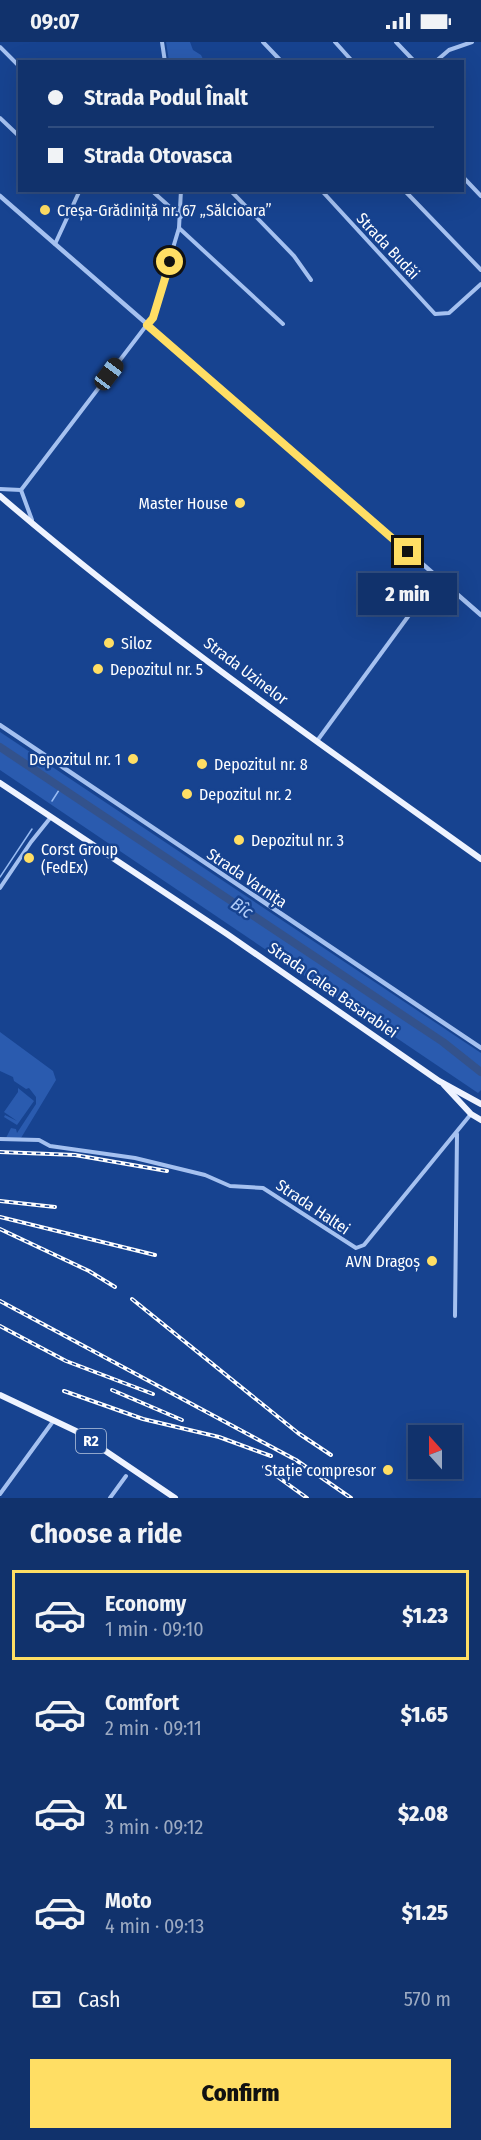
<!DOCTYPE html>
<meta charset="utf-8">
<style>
:root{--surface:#11326c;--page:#1a3a72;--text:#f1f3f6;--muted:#9caac2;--line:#304d7f;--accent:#ffde64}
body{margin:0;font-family:"Fira Sans Condensed",sans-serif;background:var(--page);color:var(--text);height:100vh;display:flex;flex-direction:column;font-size:22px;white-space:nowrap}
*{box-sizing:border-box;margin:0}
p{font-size:20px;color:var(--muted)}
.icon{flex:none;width:33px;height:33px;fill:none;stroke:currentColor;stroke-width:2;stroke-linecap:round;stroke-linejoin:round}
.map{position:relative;height:1456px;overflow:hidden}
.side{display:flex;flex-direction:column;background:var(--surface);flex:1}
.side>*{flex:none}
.guide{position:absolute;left:18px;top:18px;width:446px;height:132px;border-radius:0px;box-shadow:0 6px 24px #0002,0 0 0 2px var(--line);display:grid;align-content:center;height:132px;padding:0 30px;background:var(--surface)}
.needle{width:39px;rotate:339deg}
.fabs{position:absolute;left:408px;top:1383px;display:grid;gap:12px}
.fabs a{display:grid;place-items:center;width:54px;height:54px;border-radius:0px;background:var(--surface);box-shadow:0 6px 24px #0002,0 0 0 2px var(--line);font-size:30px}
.end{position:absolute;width:27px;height:27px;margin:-14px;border:8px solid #ffde64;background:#111;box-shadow:0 0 0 3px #111}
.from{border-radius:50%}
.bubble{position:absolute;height:42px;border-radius:0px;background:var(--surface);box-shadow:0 6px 24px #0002,0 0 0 2px var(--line);font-size:20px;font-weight:800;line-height:42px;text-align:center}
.car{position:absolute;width:18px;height:36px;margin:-18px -9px;border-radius:8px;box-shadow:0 0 4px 2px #0007;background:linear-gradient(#222 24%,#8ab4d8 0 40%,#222 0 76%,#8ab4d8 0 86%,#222 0)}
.guide b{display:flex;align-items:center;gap:21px;height:57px;font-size:22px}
.guide b+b{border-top:2px solid var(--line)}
.guide i{width:15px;height:15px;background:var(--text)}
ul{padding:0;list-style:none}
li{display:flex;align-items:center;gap:18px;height:90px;margin:0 12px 9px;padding:0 18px;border:3px solid transparent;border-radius:0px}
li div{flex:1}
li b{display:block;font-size:22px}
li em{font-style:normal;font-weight:800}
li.on{border-color:var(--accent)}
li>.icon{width:54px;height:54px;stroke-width:1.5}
h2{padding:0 30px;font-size:27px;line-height:72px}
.pay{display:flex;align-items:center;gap:15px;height:66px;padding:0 30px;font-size:22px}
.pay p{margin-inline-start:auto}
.action{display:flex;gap:12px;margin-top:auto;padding:12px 30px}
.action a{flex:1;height:69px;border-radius:0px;background:var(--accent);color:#111;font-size:24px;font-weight:800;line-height:69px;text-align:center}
.status{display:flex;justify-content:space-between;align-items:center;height:42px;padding:0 30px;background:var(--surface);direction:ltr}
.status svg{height:16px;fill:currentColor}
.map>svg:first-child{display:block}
.green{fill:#2a5baf}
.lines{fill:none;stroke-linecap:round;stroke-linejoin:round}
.stream{stroke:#98bbf2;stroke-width:1.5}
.river{stroke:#33528c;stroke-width:8}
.minor{stroke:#a5c1f0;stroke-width:4}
.tertiary{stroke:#a5c1f0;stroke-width:4.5}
.primary{stroke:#eef3ff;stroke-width:6}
.rail-casing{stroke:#fff;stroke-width:4}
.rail{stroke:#174390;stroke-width:1.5;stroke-dasharray:4.5;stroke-linecap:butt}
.route{stroke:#ffde64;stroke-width:8}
.poi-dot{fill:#ffde64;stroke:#174390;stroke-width:2}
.labels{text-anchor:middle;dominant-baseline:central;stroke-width:5;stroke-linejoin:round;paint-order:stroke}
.shield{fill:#174390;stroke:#b9c7de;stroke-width:1.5}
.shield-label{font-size:15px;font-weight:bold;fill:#fff}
.poi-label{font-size:16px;fill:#fff;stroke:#174390;text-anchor:start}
.street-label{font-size:16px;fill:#fff;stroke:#174390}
.water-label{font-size:18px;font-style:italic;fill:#b1ccf7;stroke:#174390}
</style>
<div class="status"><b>09:07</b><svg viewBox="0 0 49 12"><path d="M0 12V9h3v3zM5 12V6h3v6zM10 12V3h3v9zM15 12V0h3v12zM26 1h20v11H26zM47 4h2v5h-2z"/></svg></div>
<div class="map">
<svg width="481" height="1456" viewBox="0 0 481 1456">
<rect width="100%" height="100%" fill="#174390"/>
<g class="green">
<path d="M 166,0 L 190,0 L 193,8 L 201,13 L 204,19 L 169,19 Z"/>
<path d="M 0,690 L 481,1011 L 481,1048 L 478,1051 L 0,728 Z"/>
<path d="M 0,990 L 53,1029 L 56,1038 L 21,1096 L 6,1096 L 11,1086 L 16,1087 L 17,1091 L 36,1062 L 36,1055 L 29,1046 L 26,1047 L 14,1039 L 13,1035 L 0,1029 Z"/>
<path d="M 18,1046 L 34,1059 L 17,1083 L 4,1075 L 5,1073 L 17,1079 L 4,1070 L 18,1050 Z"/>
</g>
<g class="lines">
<g class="stream">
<path d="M 52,759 L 61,745"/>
<path d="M 0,835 L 32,787"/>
</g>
<path class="river" d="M 0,705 L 443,1000 L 481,1030"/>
<g class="minor">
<path d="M 162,0 L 165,20"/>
<path d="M 263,0 L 282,20"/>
<path d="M 335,0 L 353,20"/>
<path d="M 396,0 L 415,20"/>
<path d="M 0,5 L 20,25"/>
<path d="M 435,20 L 449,8 L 472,0"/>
<path d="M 0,76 L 20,95"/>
<path d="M 462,134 L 481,154"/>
<path d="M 151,148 L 181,175"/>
<path d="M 230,148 L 294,214 L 311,238"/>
<path d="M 321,148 L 435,272 L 449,271 L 481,242"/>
<path d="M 404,148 L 481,228"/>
<path d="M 179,186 L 283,282"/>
<path d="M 55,202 L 80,148"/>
<path d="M 0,447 L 21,448"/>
<path d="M 21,448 L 152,276 L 179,186 L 181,148"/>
<path d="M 21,448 L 32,478"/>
<path d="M 317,699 L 437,535"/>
<path d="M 0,846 L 31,800 L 51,775"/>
<path d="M 0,1097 L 39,1098 L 50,1104 L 135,1116 L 205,1133 L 230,1144 L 263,1146 L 356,1206 L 364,1203 L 471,1072"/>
<path d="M 455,1274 L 457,1092"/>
<path d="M 0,1452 L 54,1378"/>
<path d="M 110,1456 L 126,1434"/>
</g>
<g class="tertiary">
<path d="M 0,154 L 481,573"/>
<path d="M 0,683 L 481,1006"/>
</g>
<g class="primary">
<path d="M 0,454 C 151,584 319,701 481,817"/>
<path d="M 0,741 L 227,892 L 439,1039 L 481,1062"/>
<path d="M 444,1043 L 471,1072 L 481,1078"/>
<path d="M 0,1353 L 76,1389 L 175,1456"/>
</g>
<defs>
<g id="rail">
<path d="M 0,1110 L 75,1113 L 167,1129"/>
<path d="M 0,1159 L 55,1165"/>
<path d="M 0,1175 L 155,1213"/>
<path d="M 0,1187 L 89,1229 L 115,1245"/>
<path d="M 132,1257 L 298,1391 L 331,1413"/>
<path d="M 0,1259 L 296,1418 L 351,1456"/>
<path d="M 0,1284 L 66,1319 L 153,1352"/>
<path d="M 112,1348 L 182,1378"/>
<path d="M 64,1349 L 143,1377 L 219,1395 L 271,1414"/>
<path d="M 264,1425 L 307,1456"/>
</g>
</defs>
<use href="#rail" class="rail-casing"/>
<use href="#rail" class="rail"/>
</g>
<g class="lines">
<path class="route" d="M 170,220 L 153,276 L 147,283 L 408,510"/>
</g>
<g class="poi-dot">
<circle cx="45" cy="168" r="6"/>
<circle cx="240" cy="461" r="6"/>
<circle cx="109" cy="601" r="6"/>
<circle cx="98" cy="627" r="6"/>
<circle cx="133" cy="717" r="6"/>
<circle cx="202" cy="722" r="6"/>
<circle cx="187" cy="752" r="6"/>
<circle cx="239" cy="798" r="6"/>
<circle cx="29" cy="816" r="6"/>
<circle cx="432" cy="1219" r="6"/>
<circle cx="388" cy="1428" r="6"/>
</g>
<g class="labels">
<rect class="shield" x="76" y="1387" width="30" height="24" rx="4.5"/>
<g class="shield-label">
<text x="91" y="1399">R2</text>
</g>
<g class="poi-label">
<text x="57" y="168">Creșa-Grădiniță nr. 67 „Sălcioara”</text>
<text x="228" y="461" text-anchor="end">Master House</text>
<text x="121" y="601">Siloz</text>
<text x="110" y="627">Depozitul nr. 5</text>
<text x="121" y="717" text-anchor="end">Depozitul nr. 1</text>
<text x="214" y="722">Depozitul nr. 8</text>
<text x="199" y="752">Depozitul nr. 2</text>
<text x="251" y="798">Depozitul nr. 3</text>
<text x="41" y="807">Corst Group<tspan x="41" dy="18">(FedEx)</tspan></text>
<text x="420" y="1219" text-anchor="end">AVN Dragoș</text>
<text x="376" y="1428" text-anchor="end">Stație compresor</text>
</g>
<g class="street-label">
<text transform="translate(388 204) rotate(47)">Strada Budăi</text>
<text transform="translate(246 629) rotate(37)">Strada Uzinelor</text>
<text transform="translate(247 836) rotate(34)">Strada Varnița</text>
<text transform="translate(333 948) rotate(35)">Strada Calea Basarabiei</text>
<text transform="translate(313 1165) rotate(34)">Strada Haltei</text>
</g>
<g class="water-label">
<text transform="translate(242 866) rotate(34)">Bîc</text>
</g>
</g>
</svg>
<div class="fabs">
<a><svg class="needle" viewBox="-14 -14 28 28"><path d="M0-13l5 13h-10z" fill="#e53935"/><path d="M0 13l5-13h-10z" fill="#9caac2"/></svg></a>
</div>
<i class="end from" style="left:170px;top:220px"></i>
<i class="end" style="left:408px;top:510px"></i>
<div class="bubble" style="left:358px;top:531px;width:99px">2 min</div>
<i class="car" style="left:109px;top:332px;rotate:37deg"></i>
<div class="guide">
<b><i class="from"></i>Strada Podul Înalt</b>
<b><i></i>Strada Otovasca</b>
</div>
</div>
<section class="side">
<h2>Choose a ride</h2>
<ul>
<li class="on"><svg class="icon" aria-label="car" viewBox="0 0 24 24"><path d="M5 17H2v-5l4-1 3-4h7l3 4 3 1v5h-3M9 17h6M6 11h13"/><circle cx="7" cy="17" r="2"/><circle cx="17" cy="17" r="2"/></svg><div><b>Economy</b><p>1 min · 09:10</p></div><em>$1.23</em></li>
<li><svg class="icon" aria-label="car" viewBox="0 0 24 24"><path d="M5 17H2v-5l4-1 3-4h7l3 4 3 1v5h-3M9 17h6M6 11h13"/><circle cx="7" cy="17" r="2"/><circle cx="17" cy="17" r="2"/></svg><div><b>Comfort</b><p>2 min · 09:11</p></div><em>$1.65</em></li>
<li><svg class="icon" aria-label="car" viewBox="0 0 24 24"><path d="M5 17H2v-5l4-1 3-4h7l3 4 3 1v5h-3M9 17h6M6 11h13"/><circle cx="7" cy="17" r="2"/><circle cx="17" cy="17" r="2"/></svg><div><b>XL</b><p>3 min · 09:12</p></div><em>$2.08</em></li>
<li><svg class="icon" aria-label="car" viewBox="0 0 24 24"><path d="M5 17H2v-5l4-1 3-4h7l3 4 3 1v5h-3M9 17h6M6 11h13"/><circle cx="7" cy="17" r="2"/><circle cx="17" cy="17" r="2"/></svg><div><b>Moto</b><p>4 min · 09:13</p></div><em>$1.25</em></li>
</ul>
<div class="pay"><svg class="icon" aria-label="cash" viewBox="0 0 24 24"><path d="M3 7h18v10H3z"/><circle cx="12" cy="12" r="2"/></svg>Cash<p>570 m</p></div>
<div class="action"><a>Confirm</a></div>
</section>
